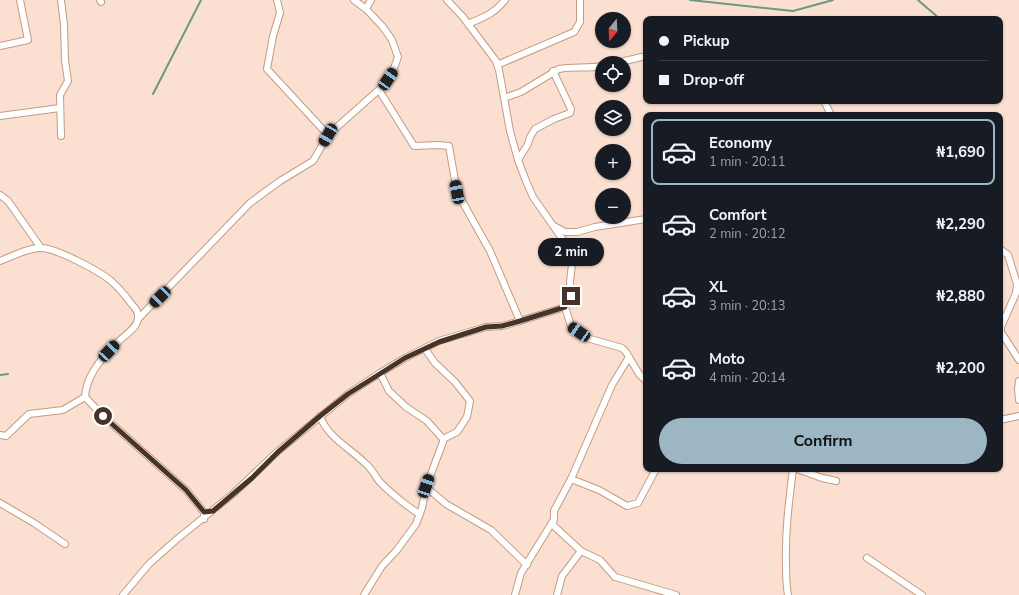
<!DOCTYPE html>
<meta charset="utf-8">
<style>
:root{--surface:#171b24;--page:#242831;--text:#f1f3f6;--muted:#9ea1a6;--line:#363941;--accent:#9cb6c3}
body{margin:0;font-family:"Nunito Sans",sans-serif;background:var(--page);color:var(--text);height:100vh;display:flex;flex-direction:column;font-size:15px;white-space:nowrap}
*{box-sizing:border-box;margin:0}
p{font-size:13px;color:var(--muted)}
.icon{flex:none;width:22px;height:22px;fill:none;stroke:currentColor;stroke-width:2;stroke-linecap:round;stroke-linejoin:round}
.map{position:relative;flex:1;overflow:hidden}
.side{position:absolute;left:643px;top:112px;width:360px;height:360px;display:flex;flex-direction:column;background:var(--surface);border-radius:8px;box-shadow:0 1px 3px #0004}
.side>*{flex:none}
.guide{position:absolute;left:643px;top:16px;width:360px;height:88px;border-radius:8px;box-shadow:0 1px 3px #0004;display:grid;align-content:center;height:88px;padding:0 16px;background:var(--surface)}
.needle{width:26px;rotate:198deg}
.fabs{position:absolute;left:595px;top:12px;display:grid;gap:8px}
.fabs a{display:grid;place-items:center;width:36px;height:36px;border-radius:50%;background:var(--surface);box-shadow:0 1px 3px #0004;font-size:20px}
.end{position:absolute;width:18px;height:18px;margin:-9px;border:5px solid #46342a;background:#fff;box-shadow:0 0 0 2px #fff}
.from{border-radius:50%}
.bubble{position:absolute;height:28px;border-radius:14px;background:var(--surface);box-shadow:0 1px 3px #0004;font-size:13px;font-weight:700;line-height:28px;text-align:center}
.car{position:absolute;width:12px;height:24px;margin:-12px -6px;border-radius:5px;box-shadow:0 0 3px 1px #0007;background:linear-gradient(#222 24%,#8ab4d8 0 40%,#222 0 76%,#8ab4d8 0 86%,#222 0)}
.guide b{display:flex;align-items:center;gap:14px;height:38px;font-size:15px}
.guide b+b{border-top:1px solid var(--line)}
.guide i{width:10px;height:10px;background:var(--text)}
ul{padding:7px 0 0;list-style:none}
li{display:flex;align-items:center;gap:12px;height:66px;margin:0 8px 6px;padding:0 8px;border:2px solid transparent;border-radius:8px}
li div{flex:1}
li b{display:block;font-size:15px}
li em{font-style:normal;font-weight:700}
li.active{border-color:var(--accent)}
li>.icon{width:36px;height:36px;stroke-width:1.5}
.cta{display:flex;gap:8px;margin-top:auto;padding:8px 16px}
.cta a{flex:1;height:46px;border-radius:24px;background:var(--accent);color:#111;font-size:16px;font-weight:700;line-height:46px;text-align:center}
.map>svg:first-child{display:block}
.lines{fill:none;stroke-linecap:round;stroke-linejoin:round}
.stream{stroke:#689a84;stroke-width:2}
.minor-casing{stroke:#c59b83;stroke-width:8}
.minor{stroke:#fff;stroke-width:6}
.route{stroke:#46342a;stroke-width:5}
</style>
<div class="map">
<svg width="1019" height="595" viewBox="0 0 1019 595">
<rect width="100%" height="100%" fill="#fbdfd0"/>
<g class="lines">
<g class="stream">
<path d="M 690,0 L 793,11 L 833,0"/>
<path d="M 918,0 L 940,19"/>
<path d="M 153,94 L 201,0"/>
<path d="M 0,375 L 8,374"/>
</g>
<defs>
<g id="minor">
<path d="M 61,0 L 64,25 L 65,60 L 68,81 L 60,95 L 61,136"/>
<path d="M 100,0 L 101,2"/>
<path d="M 277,0 L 280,13 L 273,36 L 267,69 L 328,135"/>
<path d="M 354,0 L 366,9"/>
<path d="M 468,24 C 484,17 494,14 505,0"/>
<path d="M 0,46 L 28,40 L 20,0"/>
<path d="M 616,63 L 646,56"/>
<path d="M 497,65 L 574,32 L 580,22 L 580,0"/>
<path d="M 379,90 L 414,146 L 438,145 L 449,146 L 457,192 L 490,251 L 520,321"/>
<path d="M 504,98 L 521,92 L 559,69 C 573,66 588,69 602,66"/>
<path d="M 824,101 L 831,115"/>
<path d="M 0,116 L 60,108"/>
<path d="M 518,160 L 528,144 L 530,137 L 535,129 L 554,119 L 570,113 L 571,109 L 553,71"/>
<path d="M 0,195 L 8,201 L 41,248"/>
<path d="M 556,227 L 565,232 L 577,232 L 595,227 L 646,219"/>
<path d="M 1000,249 L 1008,255 L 1017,284 L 1016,293 L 1001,327 L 1001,332 L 1019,360"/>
<path d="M 0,261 C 13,256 27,248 41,248 C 56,248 97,270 110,280 C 117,286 124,294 130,302 C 134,307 139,311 138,318 C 138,328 123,336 117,343 C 102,357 86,376 85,397 L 103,416 L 186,490 L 204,512 L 204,519"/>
<path d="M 138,319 L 250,203 L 280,181 L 313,161 L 328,135 L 382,87 L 393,71 L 398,57 L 392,40 L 383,27 L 366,9 L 371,0"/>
<path d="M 425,349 L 435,363 L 455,382 L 470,401 L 467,417 L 457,432 L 443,439"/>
<path d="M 629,357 L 639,374 L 646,381"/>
<path d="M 380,373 L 389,391 L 406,407 L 427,421 L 443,439"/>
<path d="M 1019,381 L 1018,389 L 1019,400"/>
<path d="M 320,416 C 328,438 350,448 366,464 C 372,469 375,476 379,481 C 387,490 410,509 420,514"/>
<path d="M 1000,420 L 1019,416"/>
<path d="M 0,435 L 6,436 L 29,414 L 63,410 L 85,397"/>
<path d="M 797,469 L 822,478 L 836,481"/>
<path d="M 571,479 L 599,490 L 627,506 L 638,503 L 656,469"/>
<path d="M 426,487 L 446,504 L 491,530 L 527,565"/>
<path d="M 0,503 L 34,523 L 65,544"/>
<path d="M 581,551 L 600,560 L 615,577 L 676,595"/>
<path d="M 867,558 L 922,595"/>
<path d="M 123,595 L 149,564 L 176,540 L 234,493 L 277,452 L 348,394 L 380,373 L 405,358 L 439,341 L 486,327 L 502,326 L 520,321 L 565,307 L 564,305 L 571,296 L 570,282 L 572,264 L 568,247 L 533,197 L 526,181 L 518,160 L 510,131 L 499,70 L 496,61 L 463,17 L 447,0"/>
<path d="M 364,595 L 382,566 L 397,550 L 416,524 L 422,508 L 426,487 L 443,442 L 443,439"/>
<path d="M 515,595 L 521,573 L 553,521"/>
<path d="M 557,595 L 562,576 L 581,551 L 554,526 L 553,523 L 554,519 L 554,511 L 571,479 L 612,385 L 629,357 L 626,352 L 622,348 L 587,338 L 571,326 L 565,307"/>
<path d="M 788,595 C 786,585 786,575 786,564 C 785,532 789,501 793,469"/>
</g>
</defs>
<use href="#minor" class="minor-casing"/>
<use href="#minor" class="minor"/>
</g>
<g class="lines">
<path class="route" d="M 103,416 L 186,490 L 204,512 L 213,511 L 219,506 L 252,478 L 278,452 L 320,416 L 348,394 L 405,358 L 439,342 L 486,327 L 502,326 L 520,321 L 565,307 L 564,305 L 571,296"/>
</g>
</svg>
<div class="fabs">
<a><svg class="needle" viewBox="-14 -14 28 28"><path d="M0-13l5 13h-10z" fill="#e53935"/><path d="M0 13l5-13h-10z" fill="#9ea1a6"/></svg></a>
<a><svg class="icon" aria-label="locate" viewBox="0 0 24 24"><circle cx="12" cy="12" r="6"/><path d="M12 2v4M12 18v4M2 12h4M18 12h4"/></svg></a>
<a><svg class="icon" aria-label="layers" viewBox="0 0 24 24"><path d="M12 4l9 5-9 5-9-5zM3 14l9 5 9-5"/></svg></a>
<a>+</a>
<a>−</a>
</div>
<i class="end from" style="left:103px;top:416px"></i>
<i class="end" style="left:571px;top:296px"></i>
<div class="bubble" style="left:538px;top:238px;width:66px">2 min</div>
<i class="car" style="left:388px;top:79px;rotate:34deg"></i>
<i class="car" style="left:328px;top:135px;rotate:210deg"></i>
<i class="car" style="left:457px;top:192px;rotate:349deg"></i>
<i class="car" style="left:160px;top:297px;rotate:225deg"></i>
<i class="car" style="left:579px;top:332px;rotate:304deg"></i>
<i class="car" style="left:109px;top:351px;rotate:43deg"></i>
<i class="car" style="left:426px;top:486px;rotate:19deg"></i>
<div class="guide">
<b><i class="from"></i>Pickup</b>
<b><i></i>Drop-off</b>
</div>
<section class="side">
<ul>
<li class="active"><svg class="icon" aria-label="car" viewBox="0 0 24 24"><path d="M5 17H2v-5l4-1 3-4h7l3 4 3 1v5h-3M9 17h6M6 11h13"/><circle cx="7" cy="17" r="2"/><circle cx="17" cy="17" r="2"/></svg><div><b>Economy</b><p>1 min · 20:11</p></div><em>₦1,690</em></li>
<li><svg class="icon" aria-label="car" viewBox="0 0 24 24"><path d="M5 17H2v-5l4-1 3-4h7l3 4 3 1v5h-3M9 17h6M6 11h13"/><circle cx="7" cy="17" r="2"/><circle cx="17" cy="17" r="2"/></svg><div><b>Comfort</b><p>2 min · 20:12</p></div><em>₦2,290</em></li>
<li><svg class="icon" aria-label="car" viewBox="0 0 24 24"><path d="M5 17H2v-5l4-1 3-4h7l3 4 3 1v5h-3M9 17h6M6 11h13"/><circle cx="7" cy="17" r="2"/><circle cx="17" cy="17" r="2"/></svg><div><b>XL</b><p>3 min · 20:13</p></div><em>₦2,880</em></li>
<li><svg class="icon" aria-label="car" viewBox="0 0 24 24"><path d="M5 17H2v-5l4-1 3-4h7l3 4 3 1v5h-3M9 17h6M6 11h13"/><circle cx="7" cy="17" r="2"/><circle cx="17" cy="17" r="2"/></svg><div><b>Moto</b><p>4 min · 20:14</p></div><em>₦2,200</em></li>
</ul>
<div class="cta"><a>Confirm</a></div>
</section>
</div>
